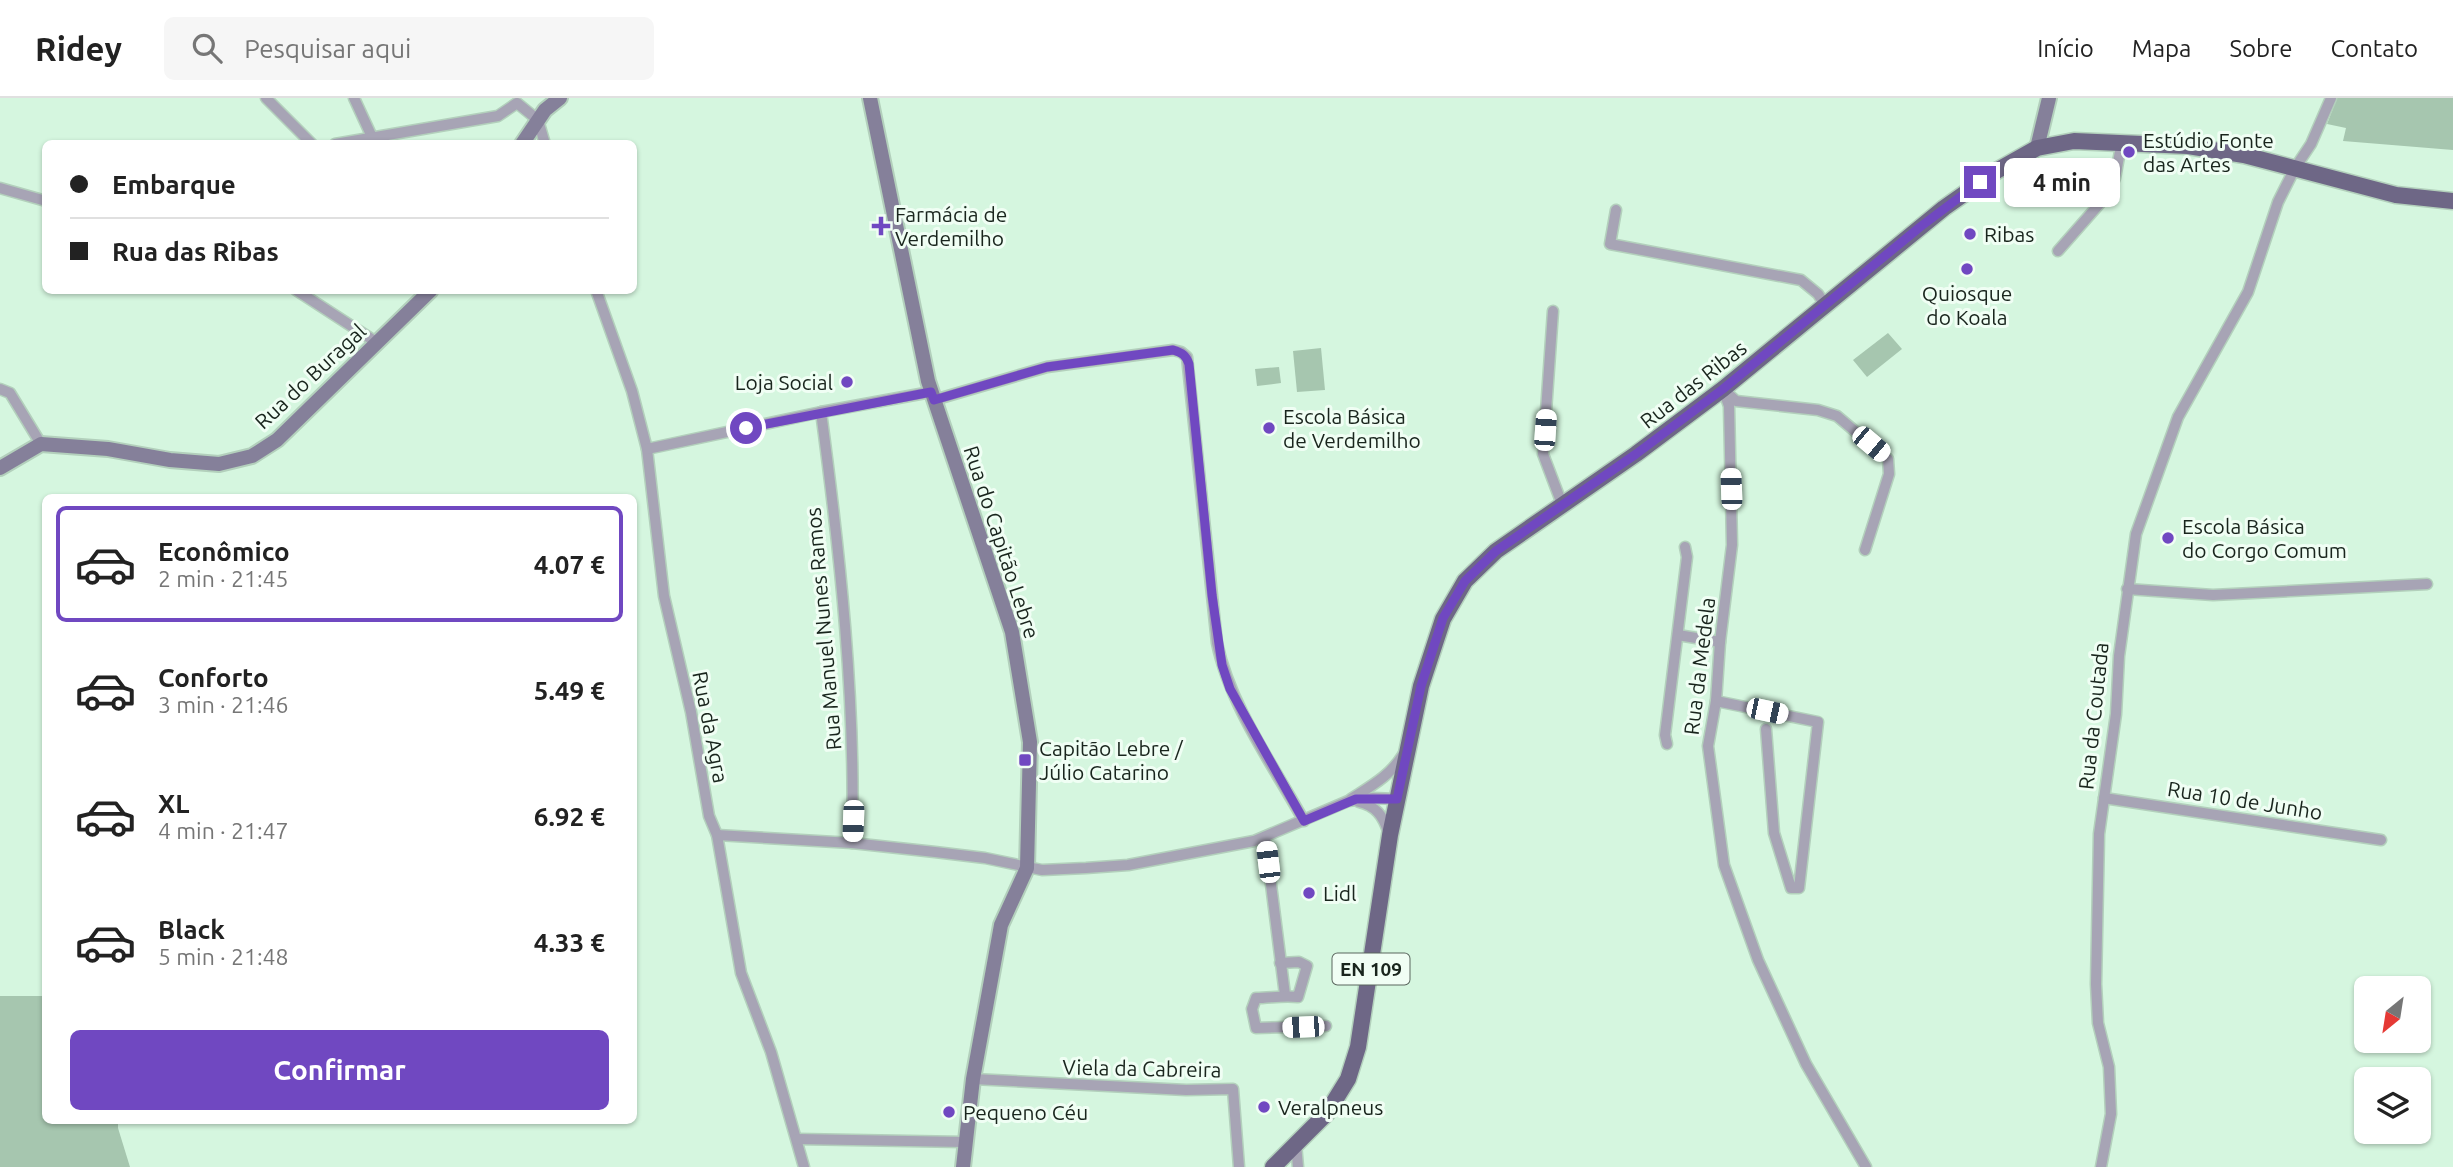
<!DOCTYPE html>
<html lang="pt">
<meta charset="utf-8">
<style>
:root{--surface:#fff;--page:#f6f6f6;--text:#222;--muted:#767676;--line:#e0e0e0;--accent:#7048c1}
body{margin:0;font-family:Ubuntu,sans-serif;background:var(--page);color:var(--text);height:100vh;display:flex;flex-direction:column;font-size:26px;white-space:nowrap}
*{box-sizing:border-box;margin:0}
p{font-size:23px;color:var(--muted)}
.icon{flex:none;width:38px;height:38px;fill:none;stroke:currentColor;stroke-width:2;stroke-linecap:round;stroke-linejoin:round}
.map{position:relative;flex:1;overflow:hidden}
.drawer{position:absolute;left:42px;top:396px;width:595px;height:630px;display:flex;flex-direction:column;background:var(--surface);border-radius:10px;box-shadow:0 2px 5px #0004}
.drawer>*{flex:none}
.hud{position:absolute;left:42px;top:42px;width:595px;height:154px;border-radius:10px;box-shadow:0 2px 5px #0004;display:grid;align-content:center;height:154px;padding:0 28px;background:var(--surface)}
.needle{width:46px;rotate:210deg}
.controls{position:absolute;left:2354px;top:878px;display:grid;gap:14px}
.controls a{display:grid;place-items:center;width:77px;height:77px;border-radius:10px;background:var(--surface);box-shadow:0 2px 5px #0004;font-size:35px}
.end{position:absolute;width:32px;height:32px;margin:-16px;border:9px solid #7048c1;background:#fff;box-shadow:0 0 0 4px #fff}
.from{border-radius:50%}
.bubble{position:absolute;height:49px;border-radius:10px;background:var(--surface);box-shadow:0 2px 5px #0004;font-size:23px;font-weight:700;line-height:49px;text-align:center}
.car{position:absolute;width:21px;height:42px;margin:-21px -10px;border-radius:9px;box-shadow:0 0 5px 2px #0007;background:linear-gradient(#fff 24%,#345 0 40%,#fff 0 76%,#345 0 86%,#fff 0)}
.hud b{display:flex;align-items:center;gap:24px;height:66px;font-size:26px}
.hud b+b{border-top:2px solid var(--line)}
.hud i{width:18px;height:18px;background:var(--text)}
ul{padding:12px 0 0;list-style:none}
li{display:flex;align-items:center;gap:21px;height:116px;margin:0 14px 10px;padding:0 14px;border:4px solid transparent;border-radius:10px}
li div{flex:1}
li b{display:block;font-size:26px}
li em{font-style:normal;font-weight:700}
li.current{border-color:var(--accent)}
li>.icon{width:63px;height:63px;stroke-width:1.5}
.cta{display:flex;gap:14px;margin-top:auto;padding:14px 28px}
.cta a{flex:1;height:80px;border-radius:10px;background:var(--accent);color:#fff;font-size:28px;font-weight:700;line-height:80px;text-align:center}
header{display:flex;align-items:center;gap:42px;box-sizing:border-box;height:98px;padding:0 35px;background:var(--surface);border-bottom:2px solid var(--line)}
header strong{font-size:33px}
nav{display:flex;gap:38px;margin-inline-start:auto;font-size:24px}
.search{width:490px;height:63px;background:var(--page);display:flex;align-items:center;gap:18px;box-sizing:border-box;padding:0 24px;border-radius:10px;color:var(--muted);font-size:26px}
.map>svg:first-child{display:block}
.green{fill:#a6c6af}
.lines{fill:none;stroke-linecap:round;stroke-linejoin:round}
.street-casing{stroke:#b3d0bc;stroke-width:13}
.secondary-casing{stroke:#b3d0bc;stroke-width:18}
.primary-casing{stroke:#b3d0bc;stroke-width:19}
.street{stroke:#a7a4b5;stroke-width:10}
.secondary{stroke:#85809a;stroke-width:14}
.primary{stroke:#6e6786;stroke-width:16}
.route{stroke:#7048c1;stroke-width:9}
.poi-dot{fill:#7048c1;stroke:#f0fef4;stroke-width:2.5}
.labels{text-anchor:middle;dominant-baseline:central;stroke-width:6;stroke-linejoin:round;paint-order:stroke}
.shield{fill:#f0fef4;stroke:#5a665e;stroke-width:2}
.shield-label{font-size:19px;font-weight:bold;fill:#19251d}
.poi-label{font-size:21px;fill:#19251d;stroke:#f0fef4;text-anchor:start}
.street-label{font-size:21px;fill:#19251d;stroke:#f0fef4}
</style>
<header>
<strong>Ridey</strong>
<div class="search"><svg class="icon" aria-label="search" viewBox="0 0 24 24"><circle cx="10" cy="10" r="6"/><path d="M15 15l6 6"/></svg>Pesquisar aqui</div>
<nav><a>Início</a><a>Mapa</a><a>Sobre</a><a>Contato</a></nav>
</header>
<div class="map">
<svg width="2453" height="1069" viewBox="0 0 2453 1069">
<rect width="100%" height="100%" fill="#d5f6df"/>
<g class="green">
<path d="M 2337,0 L 2453,0 L 2453,52 L 2343,43 L 2346,30 L 2327,26 Z"/>
<path d="M 1888,235 L 1902,251 L 1867,279 L 1853,262 Z"/>
<path d="M 1321,250 L 1325,292 L 1297,294 L 1293,253 Z"/>
<path d="M 1279,269 L 1281,285 L 1257,288 L 1255,271 Z"/>
<path d="M 0,898 L 45,898 L 46,1022 L 118,1022 L 118,1030 L 130,1069 L 0,1069 Z"/>
</g>
<g class="lines">
<defs>
<g id="street">
<path d="M 266,0 L 312,46"/>
<path d="M 354,0 L 372,39"/>
<path d="M 335,46 L 498,18 L 517,5 L 538,22 L 545,46"/>
<path d="M 0,90 L 46,103"/>
<path d="M 1616,112 L 1610,146 L 1801,182 L 1818,196 L 1825,207"/>
<path d="M 2058,153 L 2109,95 L 2115,80 L 2122,43"/>
<path d="M 296,192 L 376,244"/>
<path d="M 596,192 L 632,293 L 647,351 L 664,498 L 691,614 L 709,718 L 717,737 L 741,875 L 771,954 L 804,1069"/>
<path d="M 1553,213 L 1543,356 L 1562,406"/>
<path d="M 0,291 L 10,295 L 41,346"/>
<path d="M 1723,291 L 1729,308 L 1732,447 L 1720,544 L 1716,603 L 1708,648 L 1724,767 L 1758,862 L 1806,966 L 1866,1069"/>
<path d="M 1724,292 L 1736,303 L 1818,312 L 1837,318 L 1888,361 L 1889,376 L 1865,452"/>
<path d="M 934,302 L 1047,269 L 1173,252 L 1181,254 L 1187,259 L 1217,545 C 1230,608 1273,667 1304,723"/>
<path d="M 821,314 C 840,455 856,603 852,745"/>
<path d="M 647,351 L 821,314 L 931,294"/>
<path d="M 2127,491 L 2213,497 L 2427,486"/>
<path d="M 1678,537 L 1720,544"/>
<path d="M 1716,603 L 1818,624 L 1799,790 L 1791,790 L 1774,735 L 1766,631"/>
<path d="M 1667,646 L 1665,637 L 1687,459 L 1685,449"/>
<path d="M 2104,700 L 2381,742"/>
<path d="M 1351,701 C 1371,688 1390,678 1403,657"/>
<path d="M 1359,704 C 1376,708 1383,718 1388,733"/>
<path d="M 717,737 L 852,745 L 935,754 L 985,760 L 1042,772 L 1086,770 L 1128,767 L 1254,743 L 1348,703 L 1373,700 L 1397,701"/>
<path d="M 1265,739 L 1285,897"/>
<path d="M 1280,865 L 1299,864 L 1307,868 L 1298,899 C 1284,897 1270,900 1256,900 L 1252,911 L 1256,930 L 1326,928"/>
<path d="M 973,981 L 1186,992 L 1233,991 L 1239,1069"/>
<path d="M 797,1041 L 964,1044"/>
<path d="M 1296,1046 L 1298,1069"/>
<path d="M 2101,1069 L 2111,1016 L 2109,969 L 2098,925 L 2096,886 L 2099,736 L 2116,616 L 2119,558 L 2136,436 L 2178,319 L 2248,194 L 2278,104 L 2295,70 L 2311,46 L 2331,0"/>
</g>
<g id="secondary">
<path d="M 870,0 L 928,283 L 1012,534 L 1030,644 L 1027,770 L 1001,827 L 973,981 L 963,1069"/>
<path d="M 522,46 L 545,12 L 560,0"/>
<path d="M 2037,50 L 2049,0"/>
<path d="M 0,370 L 41,346 L 108,351 L 170,362 L 219,366 L 252,358 L 277,342 L 431,192"/>
</g>
<path id="primary" d="M 1273,1069 L 1327,1015 L 1348,981 L 1358,949 L 1390,737 L 1421,588 L 1443,521 L 1465,483 L 1496,453 L 1636,356 L 1723,291 L 1944,110 L 1998,72 L 2037,50 L 2074,43 L 2188,48 L 2244,57 L 2396,97 L 2453,103"/>
</defs>
<use href="#street" class="street-casing"/>
<use href="#secondary" class="secondary-casing"/>
<use href="#primary" class="primary-casing"/>
<use href="#street" class="street"/>
<use href="#secondary" class="secondary"/>
<use href="#primary" class="primary"/>
</g>
<g class="lines">
<path class="route" d="M 746,330 L 931,294 L 934,302 L 1047,269 L 1173,252 C 1182,255 1186,257 1189,266 L 1212,497 L 1222,567 L 1230,591 L 1304,723 L 1356,701 L 1397,701 L 1421,588 L 1443,520 L 1465,483 L 1496,453 L 1636,356 L 1723,291 L 1920,129 L 1980,84"/>
</g>
<g class="poi-dot">
<circle cx="2129" cy="54" r="7"/>
<path d="M877.5 117.5h7v7h7v7h-7v7h-7v-7h-7v-7h7z"/>
<circle cx="1970" cy="136" r="7"/>
<circle cx="1967" cy="171" r="7"/>
<circle cx="847" cy="284" r="7"/>
<circle cx="1269" cy="330" r="7"/>
<circle cx="2168" cy="440" r="7"/>
<rect x="1018" y="655" width="14" height="14" rx="3.5"/>
<circle cx="1309" cy="795" r="7"/>
<circle cx="1264" cy="1009" r="7"/>
<circle cx="949" cy="1014" r="7"/>
</g>
<g class="labels">
<rect class="shield" x="1332.5" y="855.5" width="77" height="31" rx="5"/>
<g class="shield-label">
<text x="1371" y="871">EN 109</text>
</g>
<g class="poi-label">
<text x="2143" y="42">Estúdio Fonte<tspan x="2143" dy="24">das Artes</tspan></text>
<text x="895" y="116">Farmácia de<tspan x="895" dy="24">Verdemilho</tspan></text>
<text x="1984" y="136">Ribas</text>
<text x="1967" y="195" text-anchor="middle">Quiosque<tspan x="1967" dy="24">do Koala</tspan></text>
<text x="833" y="284" text-anchor="end">Loja Social</text>
<text x="1283" y="318">Escola Básica<tspan x="1283" dy="24">de Verdemilho</tspan></text>
<text x="2182" y="428">Escola Básica<tspan x="2182" dy="24">do Corgo Comum</tspan></text>
<text x="1039" y="650">Capitão Lebre /<tspan x="1039" dy="24">Júlio Catarino</tspan></text>
<text x="1323" y="795">Lidl</text>
<text x="1278" y="1009">Veralpneus</text>
<text x="963" y="1014">Pequeno Céu</text>
</g>
<g class="street-label">
<text transform="translate(310 278) rotate(-43)">Rua do Buragal</text>
<text transform="translate(1693 286) rotate(-38)">Rua das Ribas</text>
<text transform="translate(1002 444) rotate(72)">Rua do Capitão Lebre</text>
<text transform="translate(823 531) rotate(-95)">Rua Manuel Nunes Ramos</text>
<text transform="translate(1699 568) rotate(-83)">Rua da Medela</text>
<text transform="translate(2093 618) rotate(-84)">Rua da Coutada</text>
<text transform="translate(711 629) rotate(79)">Rua da Agra</text>
<text transform="translate(2245 702) rotate(9)">Rua 10 de Junho</text>
<text transform="translate(1142 970) rotate(1)">Viela da Cabreira</text>
</g>
</g>
</svg>
<div class="controls">
<a><svg class="needle" viewBox="-14 -14 28 28"><path d="M0-13l5 13h-10z" fill="#e53935"/><path d="M0 13l5-13h-10z" fill="#767676"/></svg></a>
<a><svg class="icon" aria-label="layers" viewBox="0 0 24 24"><path d="M12 4l9 5-9 5-9-5zM3 14l9 5 9-5"/></svg></a>
</div>
<i class="end from" style="left:746px;top:330px"></i>
<i class="end" style="left:1980px;top:84px"></i>
<div class="bubble" style="left:2004px;top:60px;width:116px">4 min</div>
<i class="car" style="left:1545px;top:332px;rotate:4deg"></i>
<i class="car" style="left:1871px;top:346px;rotate:130deg"></i>
<i class="car" style="left:1731px;top:391px;rotate:358deg"></i>
<i class="car" style="left:1767px;top:613px;rotate:102deg"></i>
<i class="car" style="left:853px;top:723px;rotate:182deg"></i>
<i class="car" style="left:1268px;top:764px;rotate:353deg"></i>
<i class="car" style="left:1303px;top:929px;rotate:268deg"></i>
<div class="hud">
<b><i class="from"></i>Embarque</b>
<b><i></i>Rua das Ribas</b>
</div>
<section class="drawer">
<ul>
<li class="current"><svg class="icon" aria-label="car" viewBox="0 0 24 24"><path d="M5 17H2v-5l4-1 3-4h7l3 4 3 1v5h-3M9 17h6M6 11h13"/><circle cx="7" cy="17" r="2"/><circle cx="17" cy="17" r="2"/></svg><div><b>Econômico</b><p>2 min · 21:45</p></div><em>4.07 €</em></li>
<li><svg class="icon" aria-label="car" viewBox="0 0 24 24"><path d="M5 17H2v-5l4-1 3-4h7l3 4 3 1v5h-3M9 17h6M6 11h13"/><circle cx="7" cy="17" r="2"/><circle cx="17" cy="17" r="2"/></svg><div><b>Conforto</b><p>3 min · 21:46</p></div><em>5.49 €</em></li>
<li><svg class="icon" aria-label="car" viewBox="0 0 24 24"><path d="M5 17H2v-5l4-1 3-4h7l3 4 3 1v5h-3M9 17h6M6 11h13"/><circle cx="7" cy="17" r="2"/><circle cx="17" cy="17" r="2"/></svg><div><b>XL</b><p>4 min · 21:47</p></div><em>6.92 €</em></li>
<li><svg class="icon" aria-label="car" viewBox="0 0 24 24"><path d="M5 17H2v-5l4-1 3-4h7l3 4 3 1v5h-3M9 17h6M6 11h13"/><circle cx="7" cy="17" r="2"/><circle cx="17" cy="17" r="2"/></svg><div><b>Black</b><p>5 min · 21:48</p></div><em>4.33 €</em></li>
</ul>
<div class="cta"><a>Confirmar</a></div>
</section>
</div>
